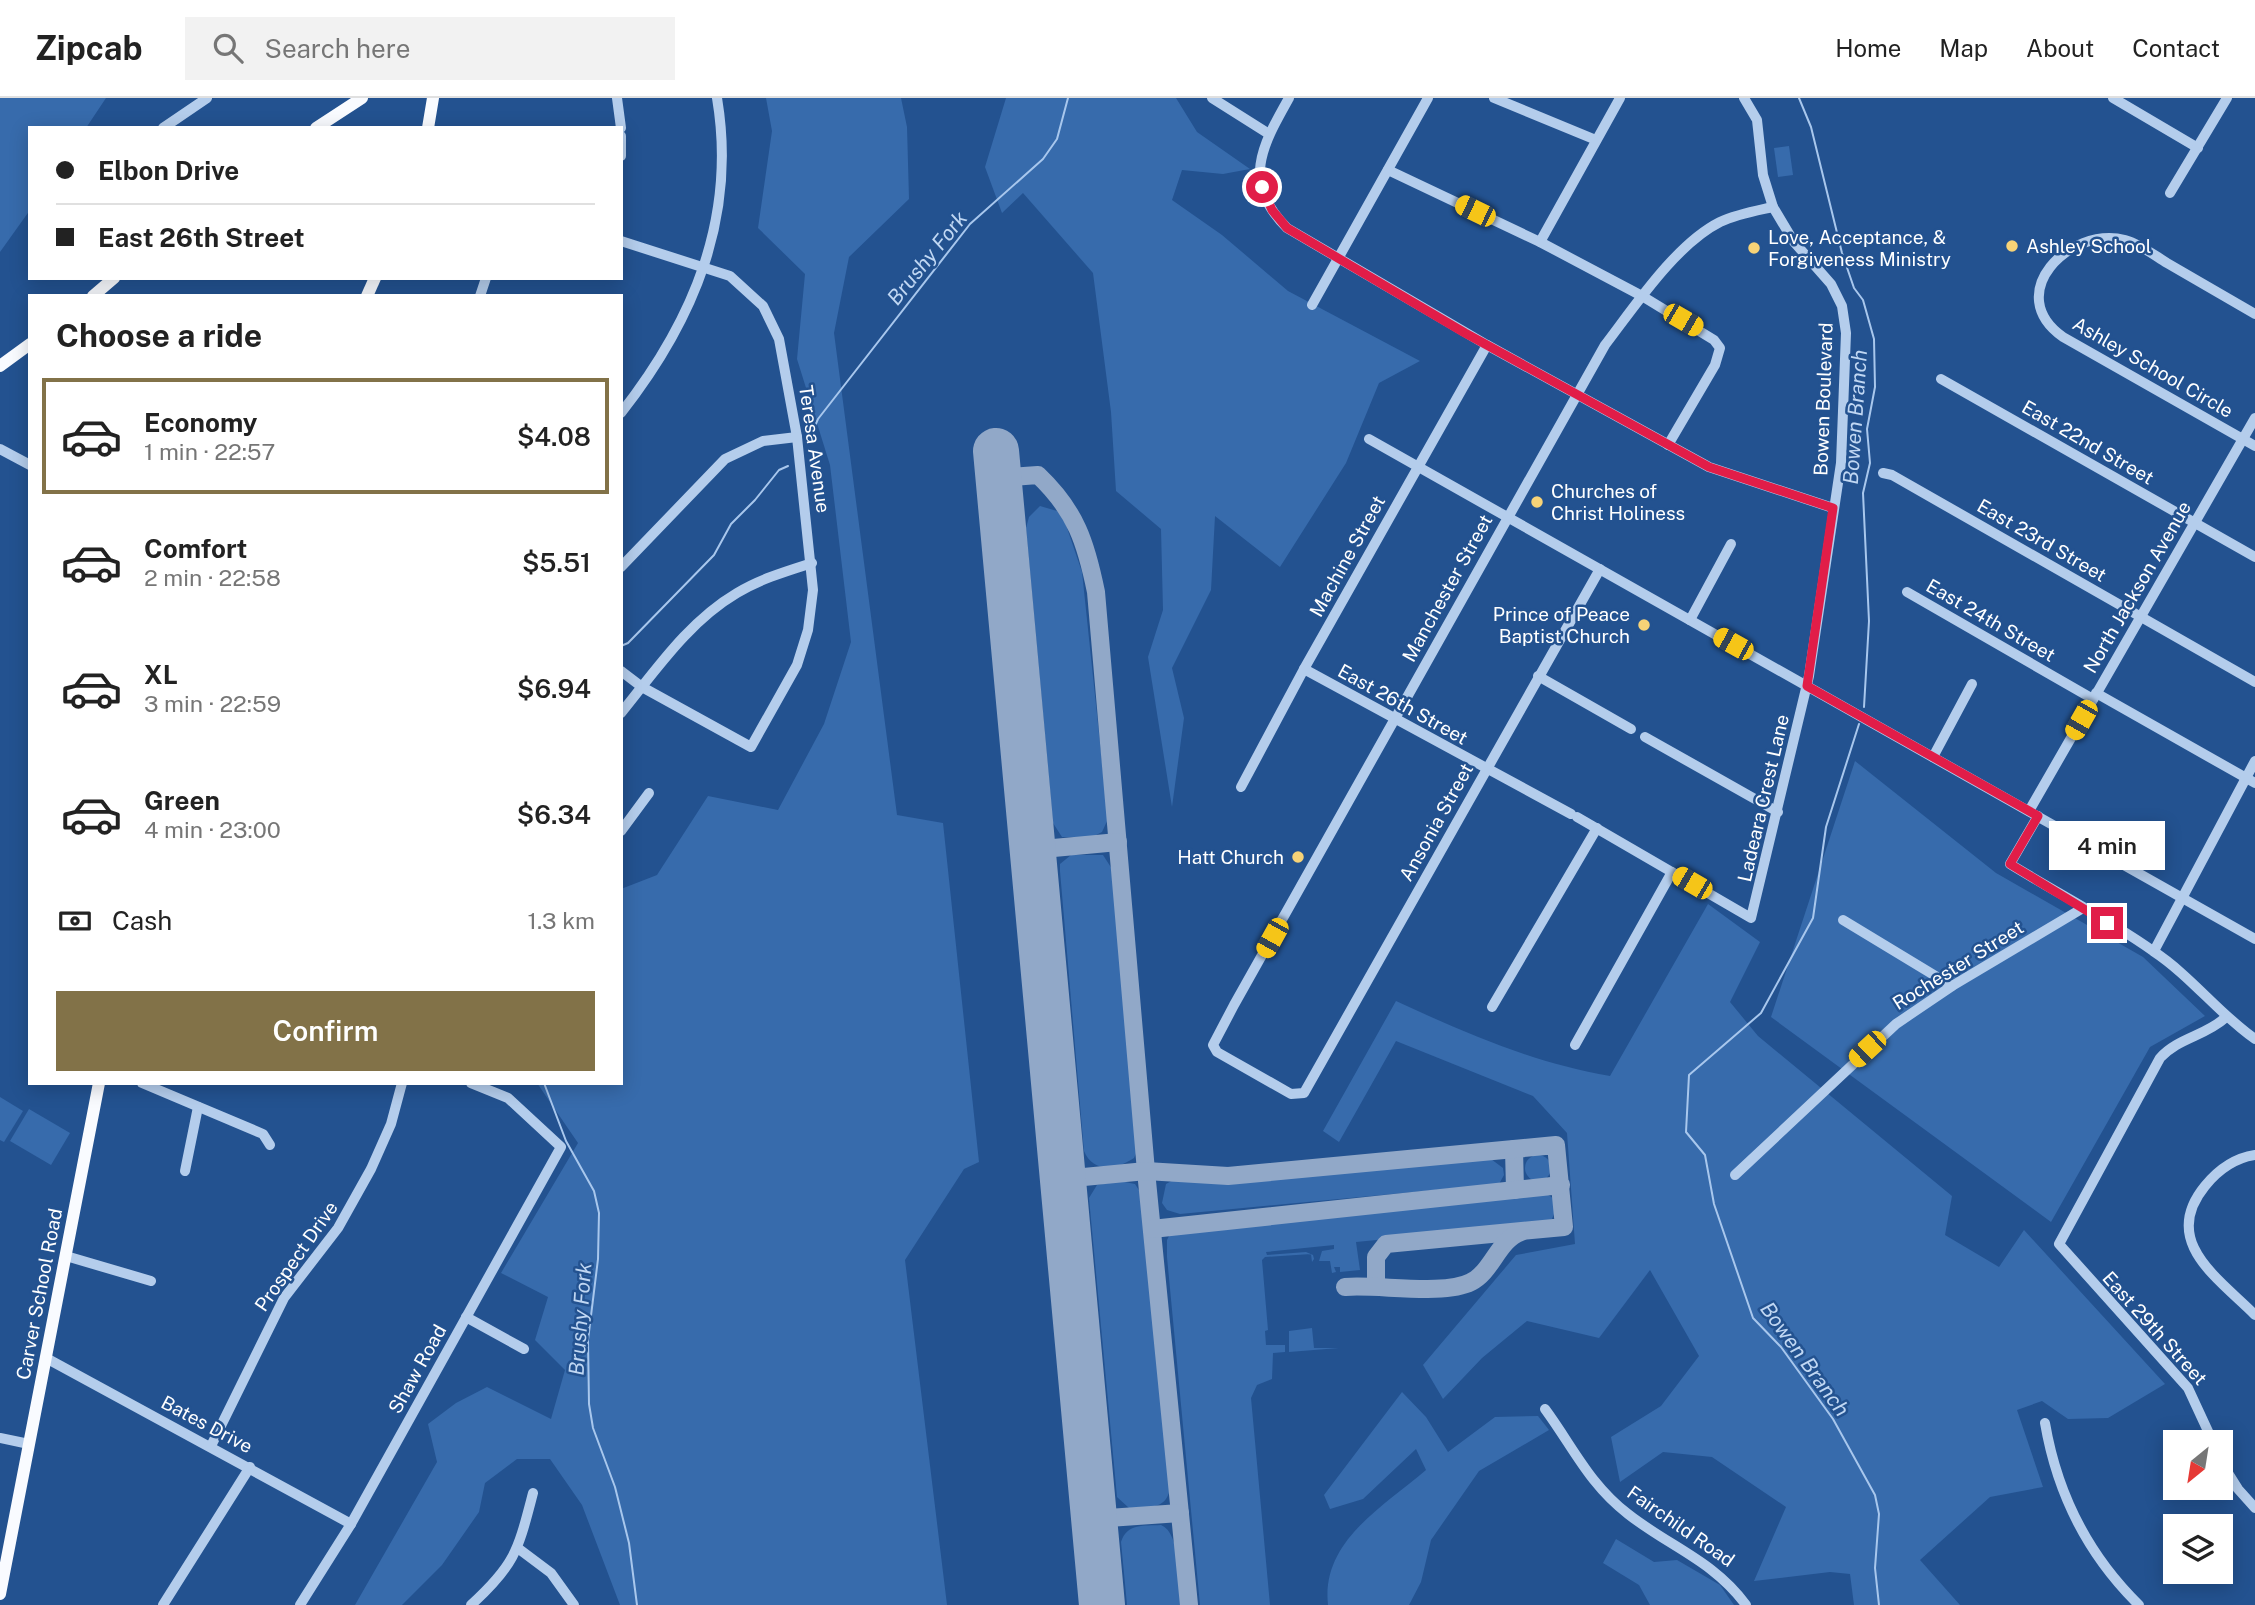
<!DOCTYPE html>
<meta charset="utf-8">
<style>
:root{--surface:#fff;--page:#f2f2f2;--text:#222;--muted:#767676;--line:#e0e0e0;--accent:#827248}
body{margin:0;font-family:"Public Sans",sans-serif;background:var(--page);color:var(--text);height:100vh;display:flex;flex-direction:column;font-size:26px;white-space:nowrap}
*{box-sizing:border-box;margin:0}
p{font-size:23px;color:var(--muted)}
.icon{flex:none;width:38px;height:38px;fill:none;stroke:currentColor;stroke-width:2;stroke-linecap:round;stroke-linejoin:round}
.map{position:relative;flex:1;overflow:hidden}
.sheet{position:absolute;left:28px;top:196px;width:595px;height:791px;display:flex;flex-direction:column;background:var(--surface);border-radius:0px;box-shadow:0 4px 18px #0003}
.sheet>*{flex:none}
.guide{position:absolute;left:28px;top:28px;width:595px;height:154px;border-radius:0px;box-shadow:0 4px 18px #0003;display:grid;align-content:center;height:154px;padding:0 28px;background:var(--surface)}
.needle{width:46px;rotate:210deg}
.controls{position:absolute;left:2163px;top:1332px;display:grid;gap:14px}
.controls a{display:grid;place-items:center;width:70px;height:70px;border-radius:0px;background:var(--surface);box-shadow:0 4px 18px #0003;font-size:35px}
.end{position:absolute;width:32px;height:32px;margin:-16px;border:9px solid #e11d48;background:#fff;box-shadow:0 0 0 4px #fff}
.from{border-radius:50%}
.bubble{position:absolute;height:49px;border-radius:0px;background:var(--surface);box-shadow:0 4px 18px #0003;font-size:23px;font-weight:600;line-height:49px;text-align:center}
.car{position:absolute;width:21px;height:42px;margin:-21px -10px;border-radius:9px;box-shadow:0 0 5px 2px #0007;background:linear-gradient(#f5c518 24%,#345 0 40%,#f5c518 0 76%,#345 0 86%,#f5c518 0)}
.guide b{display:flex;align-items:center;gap:24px;height:66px;font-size:26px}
.guide b+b{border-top:2px solid var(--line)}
.guide i{width:18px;height:18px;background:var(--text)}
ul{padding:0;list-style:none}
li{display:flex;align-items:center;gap:21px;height:116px;margin:0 14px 10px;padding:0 14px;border:4px solid transparent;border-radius:0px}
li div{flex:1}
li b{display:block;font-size:26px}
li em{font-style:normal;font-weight:600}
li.on{border-color:var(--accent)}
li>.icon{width:63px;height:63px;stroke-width:1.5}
h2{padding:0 28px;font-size:32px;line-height:84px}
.pay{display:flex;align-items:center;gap:18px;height:77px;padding:0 28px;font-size:26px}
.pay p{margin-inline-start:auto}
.action{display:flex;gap:14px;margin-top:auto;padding:14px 28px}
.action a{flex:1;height:80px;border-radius:0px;background:var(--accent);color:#fff;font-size:28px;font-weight:600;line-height:80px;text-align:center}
header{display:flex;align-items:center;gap:42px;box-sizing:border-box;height:98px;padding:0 35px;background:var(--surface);border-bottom:2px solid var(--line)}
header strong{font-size:33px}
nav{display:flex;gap:38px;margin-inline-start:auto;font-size:24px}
.search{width:490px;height:63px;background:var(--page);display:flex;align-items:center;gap:18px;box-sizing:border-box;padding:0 24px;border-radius:0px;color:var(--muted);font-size:26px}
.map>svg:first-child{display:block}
.green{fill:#376bac}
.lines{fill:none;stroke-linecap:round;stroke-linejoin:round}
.stream{stroke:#a8c7ed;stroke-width:2}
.taxiway{stroke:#91a8c8;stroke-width:18}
.runway{stroke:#91a8c8;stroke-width:46}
.minor{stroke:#b4cdec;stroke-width:10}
.major{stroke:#f9fbff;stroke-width:12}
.route{stroke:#e11d48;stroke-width:9}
.poi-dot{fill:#f7d377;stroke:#235290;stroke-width:2.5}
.labels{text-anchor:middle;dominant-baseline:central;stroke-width:5;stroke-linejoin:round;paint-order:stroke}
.poi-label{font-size:19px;fill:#fff;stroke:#235290;text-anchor:start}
.street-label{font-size:19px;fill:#fff;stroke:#235290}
.water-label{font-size:21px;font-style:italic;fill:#c0d7f3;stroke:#235290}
</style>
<header>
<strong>Zipcab</strong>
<div class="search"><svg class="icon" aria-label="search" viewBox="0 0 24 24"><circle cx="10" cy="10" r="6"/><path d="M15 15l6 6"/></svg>Search here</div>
<nav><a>Home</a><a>Map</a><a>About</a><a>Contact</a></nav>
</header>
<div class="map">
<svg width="2255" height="1507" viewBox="0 0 2255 1507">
<rect width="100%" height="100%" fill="#235290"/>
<g class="green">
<path d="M 0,0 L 106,0 L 86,30 L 30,30 L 30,112 L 0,154 Z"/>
<path d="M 766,0 L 901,0 L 907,29 L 909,101 L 849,159 L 834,235 L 897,717 L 943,725 L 979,1064 L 964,1071 L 905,1162 L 947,1507 L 620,1507 L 582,1407 L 550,1361 L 517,1361 L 485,1385 L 479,1414 L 442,1467 L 402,1507 L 355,1507 L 437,1364 L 428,1326 L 456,1305 L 487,1289 L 551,1321 L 565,1272 L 535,1242 L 548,1199 L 501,1175 L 578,1045 L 537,985 L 621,985 L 621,791 L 657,777 L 708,698 L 778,712 L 824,626 L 851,544 L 830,367 L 797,261 L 805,176 L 758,130 L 772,33 Z"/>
<path d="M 1006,0 L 1176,0 L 1197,34 L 1250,71 L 1223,76 L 1182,72 L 1172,102 L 1222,137 L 1288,193 L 1420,263 L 1379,285 L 1346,365 L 1280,469 L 1215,418 L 1211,492 L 1172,570 L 1184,620 L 1172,709 L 1148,559 L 1163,512 L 1161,431 L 1116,393 L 1111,314 L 1093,175 L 1023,95 L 1002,115 L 985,69 Z"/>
<path d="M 1789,48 L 1793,77 L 1778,79 L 1774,50 Z"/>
<path d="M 1040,408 L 1057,413 L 1065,424 L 1082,474 L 1108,721 L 1102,734 L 1092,739 L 1062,739 L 1053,725 L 1026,430 L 1029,419 Z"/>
<path d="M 1855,663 L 1996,775 L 2143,859 L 2205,918 L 2150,949 L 2051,1124 L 1771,919 Z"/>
<path d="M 1071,757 L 1103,757 L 1112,771 L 1138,1051 L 1134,1060 C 1116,1072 1093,1075 1084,1053 L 1060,773 L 1060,766 Z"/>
<path d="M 1708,806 L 1760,844 L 1730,904 L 1758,938 L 1952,1098 L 1945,1137 L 1999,1169 L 2024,1132 L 2165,1286 L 2108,1320 L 2068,1321 L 2042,1303 L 2017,1312 L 2043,1389 L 1990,1399 L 1920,1462 L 1960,1507 L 1854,1507 L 1850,1476 L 1830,1474 L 1754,1483 L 1786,1409 L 1712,1359 L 1663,1354 L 1620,1384 L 1611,1339 L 1661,1308 L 1699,1258 L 1650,1172 L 1599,1240 L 1527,1223 L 1482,1260 L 1443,1301 L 1423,1267 L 1516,1157 L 1575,1146 L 1567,1035 L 1533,998 L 1396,943 L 1339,1044 L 1323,1033 L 1396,903 C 1465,935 1534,965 1610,978 Z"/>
<path d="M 0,999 L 23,1013 L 4,1044 L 0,1042 Z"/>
<path d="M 29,1011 L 70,1035 L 51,1067 L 10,1043 Z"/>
<circle cx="1538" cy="1070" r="13"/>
<path d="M 1491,1061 L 1503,1070 L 1504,1077 L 1499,1086 L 1180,1116 L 1167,1112 L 1162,1105 L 1166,1086 L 1177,1080 L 1249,1084 Z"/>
<path d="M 1120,1083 L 1135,1086 L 1142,1097 L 1170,1387 C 1169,1412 1149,1409 1129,1410 L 1117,1399 L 1089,1100 L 1097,1087 Z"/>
<path d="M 1533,1095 C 1545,1095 1553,1096 1557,1108 L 1552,1121 L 1542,1126 L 1356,1144 L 1360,1172 L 1340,1174 L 1340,1169 L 1334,1169 L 1336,1174 L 1332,1175 L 1330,1163 L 1319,1163 L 1322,1153 L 1334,1151 L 1334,1147 L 1266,1154 L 1267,1157 L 1306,1154 L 1313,1157 L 1314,1161 L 1312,1164 L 1311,1156 L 1265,1159 L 1262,1162 L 1268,1232 L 1265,1233 L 1266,1247 L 1285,1247 L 1285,1254 L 1273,1255 L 1272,1281 L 1257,1287 L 1251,1300 L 1270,1507 L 1200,1507 L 1167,1159 L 1167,1142 L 1171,1134 L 1186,1128 Z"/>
<path d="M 1312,1230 L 1314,1250 L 1339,1250 L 1289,1254 L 1289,1233 Z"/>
<path d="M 1402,1294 L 1426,1319 L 1448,1354 L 1495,1319 L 1538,1318 L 1549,1332 L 1479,1373 L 1431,1442 L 1421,1484 L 1409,1507 L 1328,1507 C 1321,1443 1383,1409 1426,1372 L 1416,1351 L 1363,1401 L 1330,1411 L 1324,1397 Z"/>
<path d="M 1161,1427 C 1181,1435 1179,1486 1181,1507 L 1127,1507 L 1121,1444 C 1127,1425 1144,1428 1161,1427 Z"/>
<path d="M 1616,1441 L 1654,1464 L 1677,1462 L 1720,1487 L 1734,1507 L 1650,1507 L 1639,1487 L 1603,1465 Z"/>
</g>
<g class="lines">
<g class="stream">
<path d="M 1799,0 L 1811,29 L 1842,155 L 1854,190 L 1863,202 L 1874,241 L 1875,289 L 1867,331 L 1870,365 L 1863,395 L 1869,523 L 1864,609"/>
<path d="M 808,344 L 818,321 L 970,126 L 1043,61 L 1057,41 L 1068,0"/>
<path d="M 621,548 L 628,545 L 714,457 L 731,426 L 755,402 L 779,372 L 788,368"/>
<path d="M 1859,626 L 1826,729 L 1813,820 L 1761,915 L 1689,977 L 1686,1034 L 1705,1057 L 1714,1106 L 1753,1220 L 1781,1249 L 1833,1321 L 1875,1397 L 1879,1416 L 1875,1470 L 1879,1507"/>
<path d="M 544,985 L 566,1043 L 594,1093 L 599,1115 L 598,1161 L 588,1242 L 589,1306 L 593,1330 L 615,1389 L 629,1445 L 637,1507"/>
</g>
<g class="taxiway">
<path d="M 998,380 L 1038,377 C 1076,413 1086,445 1096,494 L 1146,1073 L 1189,1507"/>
<path d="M 1032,752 L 1118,744"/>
<path d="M 1514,1051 L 1515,1092"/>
<path d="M 1063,1081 L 1146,1073 L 1228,1078 L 1556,1047 L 1564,1129 L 1386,1146 L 1376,1159 L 1376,1188"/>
<path d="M 1152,1131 L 1561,1087"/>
<path d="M 1345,1189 C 1377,1186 1444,1198 1471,1184 C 1492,1174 1498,1142 1521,1134"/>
<path d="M 1094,1421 L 1180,1415"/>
</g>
<path class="runway" d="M 996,353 L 1102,1507"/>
<g class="minor">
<path d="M 617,0 L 621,30"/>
<path d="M 1212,0 L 1269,36"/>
<path d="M 1289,0 C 1262,48 1241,84 1287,130 L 1487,247 L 1709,369 L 1833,410"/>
<path d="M 1494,0 L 1596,42"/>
<path d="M 2113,0 L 2198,50"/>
<path d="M 163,30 L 207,0"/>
<path d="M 621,38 L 621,58"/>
<path d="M 1388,72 L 1540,144 L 1642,198 L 1714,242 L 1720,250 L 1715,267 L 1668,347"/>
<path d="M 2170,95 L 2227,0"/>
<path d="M 621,143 L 730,178 L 763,208 L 779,241 L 797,339 L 813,492 L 808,532 L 797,567 L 751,649 L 642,589 L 621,573"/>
<path d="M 1540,144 L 1620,0"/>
<path d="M 480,198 L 486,180"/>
<path d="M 1312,207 L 1428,0"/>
<path d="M 2255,216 C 2226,199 2196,182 2167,165 C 2154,157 2140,146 2125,142 C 2069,128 2002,196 2063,239 L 2255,348"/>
<path d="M 1941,281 L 2255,459"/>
<path d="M 621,315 C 694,222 737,119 717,0"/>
<path d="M 1369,341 L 2255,841"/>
<path d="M 0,351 L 30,367"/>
<path d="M 1883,375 L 1892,377 L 2255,584"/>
<path d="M 621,469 L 725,361 L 763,343 L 797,339"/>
<path d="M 1600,471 L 1304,995 L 1291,996 L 1217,954 L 1213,947 L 1234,907 L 1605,247 C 1635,208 1676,146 1720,124 C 1737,116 1755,113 1773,109"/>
<path d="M 1907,494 L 2093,601"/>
<path d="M 1690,522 L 1731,446"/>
<path d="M 1304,571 L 1571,716"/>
<path d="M 1538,578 L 1631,631"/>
<path d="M 2096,595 L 2255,685"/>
<path d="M 621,615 C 656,572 688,524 737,495 C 760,481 787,473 812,465"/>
<path d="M 1645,639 L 1778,714"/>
<path d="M 1933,659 L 1972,586"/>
<path d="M 1241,689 L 1304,571 L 1487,247"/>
<path d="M 2029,713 L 2255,320"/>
<path d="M 2038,718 L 2010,766 C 2057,795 2108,821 2153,853 C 2191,878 2218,915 2255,941"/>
<path d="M 1577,719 L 1751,820 L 1809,578 L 1841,365 L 1846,235 L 1842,208 L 1831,186 L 1794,144 L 1773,109 L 1763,77 L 1757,22 L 1744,0"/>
<path d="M 621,733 L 649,695"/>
<path d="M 1843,822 L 1952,888"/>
<path d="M 2154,853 L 2255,663"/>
<path d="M 1492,909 L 1597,730"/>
<path d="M 1575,947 L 1672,774"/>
<path d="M 142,985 L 263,1036 L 270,1047"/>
<path d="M 2255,1057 C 2235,1060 2218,1072 2205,1088 C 2160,1143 2218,1180 2255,1217"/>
<path d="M 185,1073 L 198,1009"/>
<path d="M 1735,1077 L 1896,926 L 1952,888 L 2083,810"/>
<path d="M 66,1158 L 151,1183"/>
<path d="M 466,1219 L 524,1251"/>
<path d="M 46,1260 L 351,1426"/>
<path d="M 1545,1311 C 1573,1349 1589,1386 1628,1416 C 1670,1449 1714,1463 1746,1507"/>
<path d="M 2045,1325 C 2057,1395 2088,1457 2139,1507"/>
<path d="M 0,1340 L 29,1346"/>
<path d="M 2213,1344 L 2188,1290 L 2059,1146 L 2160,960 C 2178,940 2205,938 2225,920"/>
<path d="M 211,1348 L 284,1200 L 338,1130 L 371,1071 L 391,1026 L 402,985"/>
<path d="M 2221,1364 L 2238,1391 L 2255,1410"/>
<path d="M 519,1451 L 551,1475 L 574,1507"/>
<path d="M 163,1507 L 250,1369"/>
<path d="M 300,1507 L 351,1426 L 561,1049 L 508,1000 L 471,985"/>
<path d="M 471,1507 C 516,1466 518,1452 533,1395"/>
</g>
<g class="major">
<path d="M 316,30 L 362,0"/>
<path d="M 428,30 L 433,0"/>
<path d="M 93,198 L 114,180"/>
<path d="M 367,198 L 375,180"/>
<path d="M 0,268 L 30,246"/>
<path d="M 0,1496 L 99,985"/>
</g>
</g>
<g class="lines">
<path class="route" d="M 1262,89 L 1272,112 L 1287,130 L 1465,235 L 1709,369 L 1833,410 L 1807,588 L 2038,718 L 2010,766 L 2107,825"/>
</g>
<g class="poi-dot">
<circle cx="2012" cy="148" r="7"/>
<circle cx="1754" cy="150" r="7"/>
<circle cx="1537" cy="404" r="7"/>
<circle cx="1644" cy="527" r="7"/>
<circle cx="1298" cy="759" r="7"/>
</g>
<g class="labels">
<g class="poi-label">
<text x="1768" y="139">Love, Acceptance, &amp;<tspan x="1768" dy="22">Forgiveness Ministry</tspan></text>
<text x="2026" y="148">Ashley School</text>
<text x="1551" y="393">Churches of<tspan x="1551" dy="22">Christ Holiness</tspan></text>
<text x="1630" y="516" text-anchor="end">Prince of Peace<tspan x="1630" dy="22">Baptist Church</tspan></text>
<text x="1284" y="759" text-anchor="end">Hatt Church</text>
</g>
<g class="street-label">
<text transform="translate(2153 269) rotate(30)">Ashley School Circle</text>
<text transform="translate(1823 301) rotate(-88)">Bowen Boulevard</text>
<text transform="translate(2088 344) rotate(30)">East 22nd Street</text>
<text transform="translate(815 351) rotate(82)">Teresa Avenue</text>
<text transform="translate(2042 442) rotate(30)">East 23rd Street</text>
<text transform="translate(1347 458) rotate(-61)">Machine Street</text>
<text transform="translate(2137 489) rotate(-60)">North Jackson Avenue</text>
<text transform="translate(1447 490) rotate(-61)">Manchester Street</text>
<text transform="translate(1991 522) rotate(30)">East 24th Street</text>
<text transform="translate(1403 606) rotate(29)">East 26th Street</text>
<text transform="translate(1763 700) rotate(-77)">Ladeara Crest Lane</text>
<text transform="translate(1436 724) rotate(-61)">Ansonia Street</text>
<text transform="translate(1958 867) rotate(-32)">Rochester Street</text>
<text transform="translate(296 1158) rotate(-55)">Prospect Drive</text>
<text transform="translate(39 1196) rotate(-79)">Carver School Road</text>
<text transform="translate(2155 1230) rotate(48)">East 29th Street</text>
<text transform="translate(417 1271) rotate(-61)">Shaw Road</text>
<text transform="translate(207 1326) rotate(28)">Bates Drive</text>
<text transform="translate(1681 1428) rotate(35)">Fairchild Road</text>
</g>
<g class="water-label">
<text transform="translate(927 160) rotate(-51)">Brushy Fork</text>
<text transform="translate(1855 319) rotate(-86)">Bowen Branch</text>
<text transform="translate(580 1221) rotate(-86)">Brushy Fork</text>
<text transform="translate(1805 1261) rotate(54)">Bowen Branch</text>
</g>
</g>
</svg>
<div class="controls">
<a><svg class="needle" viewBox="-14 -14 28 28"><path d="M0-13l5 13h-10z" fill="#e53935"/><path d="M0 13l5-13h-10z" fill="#767676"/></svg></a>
<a><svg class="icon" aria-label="layers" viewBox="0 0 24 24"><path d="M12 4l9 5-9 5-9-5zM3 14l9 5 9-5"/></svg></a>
</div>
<i class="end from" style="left:1262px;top:89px"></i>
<i class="end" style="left:2107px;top:825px"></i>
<div class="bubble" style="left:2049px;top:723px;width:116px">4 min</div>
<i class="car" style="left:1475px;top:113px;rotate:296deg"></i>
<i class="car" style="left:1683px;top:222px;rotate:120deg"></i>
<i class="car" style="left:1733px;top:546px;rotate:299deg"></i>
<i class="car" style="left:2081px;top:622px;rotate:210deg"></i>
<i class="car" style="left:1692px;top:785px;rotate:300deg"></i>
<i class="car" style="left:1272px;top:840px;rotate:209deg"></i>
<i class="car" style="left:1867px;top:951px;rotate:227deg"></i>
<div class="guide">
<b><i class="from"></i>Elbon Drive</b>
<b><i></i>East 26th Street</b>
</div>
<section class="sheet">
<h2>Choose a ride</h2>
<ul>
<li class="on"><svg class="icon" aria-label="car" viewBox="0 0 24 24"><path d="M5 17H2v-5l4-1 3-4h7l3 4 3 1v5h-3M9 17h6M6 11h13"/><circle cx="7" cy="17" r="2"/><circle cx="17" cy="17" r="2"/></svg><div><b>Economy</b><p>1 min · 22:57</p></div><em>$4.08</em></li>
<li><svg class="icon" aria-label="car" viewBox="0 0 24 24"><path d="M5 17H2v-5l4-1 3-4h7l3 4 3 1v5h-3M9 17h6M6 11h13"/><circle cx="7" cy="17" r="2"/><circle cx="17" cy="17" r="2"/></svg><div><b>Comfort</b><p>2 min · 22:58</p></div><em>$5.51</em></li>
<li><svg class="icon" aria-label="car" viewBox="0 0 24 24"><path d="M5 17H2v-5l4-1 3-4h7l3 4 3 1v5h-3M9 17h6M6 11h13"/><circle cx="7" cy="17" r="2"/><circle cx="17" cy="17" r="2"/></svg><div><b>XL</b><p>3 min · 22:59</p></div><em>$6.94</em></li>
<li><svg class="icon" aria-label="car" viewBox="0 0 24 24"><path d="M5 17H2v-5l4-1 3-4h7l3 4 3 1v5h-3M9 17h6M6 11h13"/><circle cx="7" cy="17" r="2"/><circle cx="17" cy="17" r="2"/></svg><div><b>Green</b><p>4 min · 23:00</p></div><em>$6.34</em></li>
</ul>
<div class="pay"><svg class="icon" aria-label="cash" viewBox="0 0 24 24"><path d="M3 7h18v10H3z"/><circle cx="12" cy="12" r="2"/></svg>Cash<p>1.3 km</p></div>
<div class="action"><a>Confirm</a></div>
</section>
</div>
